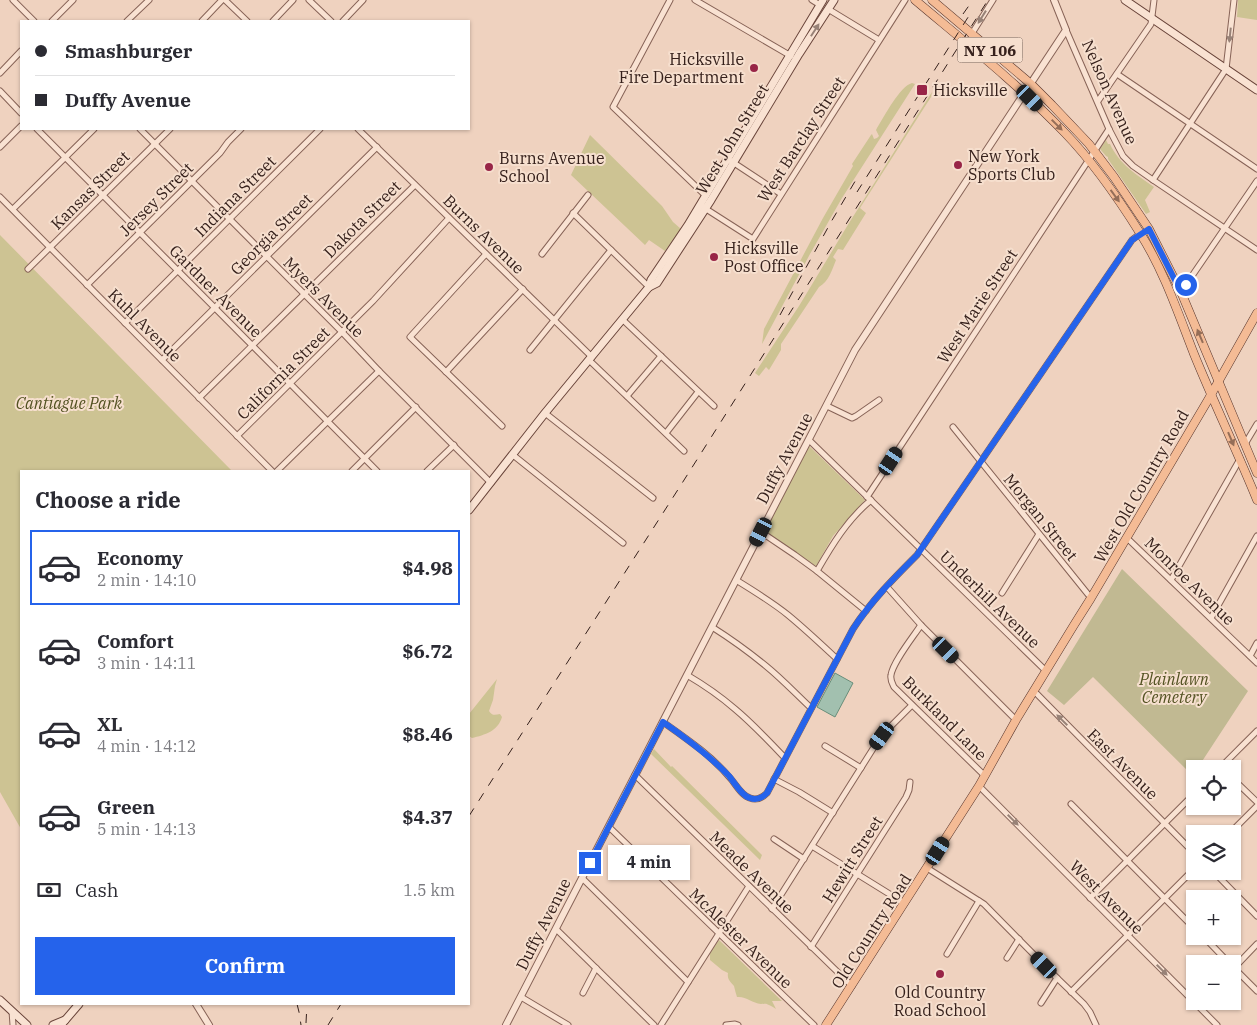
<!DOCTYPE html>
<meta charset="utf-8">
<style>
:root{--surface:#fff;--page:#f2f2f3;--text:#2b2b33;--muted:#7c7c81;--line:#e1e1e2;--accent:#2563eb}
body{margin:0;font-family:"IBM Plex Serif",serif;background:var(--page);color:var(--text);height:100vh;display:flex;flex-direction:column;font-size:19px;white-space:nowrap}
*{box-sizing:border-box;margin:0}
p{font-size:16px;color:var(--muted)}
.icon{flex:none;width:28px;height:28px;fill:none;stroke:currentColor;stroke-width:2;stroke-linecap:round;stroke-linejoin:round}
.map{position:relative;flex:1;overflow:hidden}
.details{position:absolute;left:20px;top:470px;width:450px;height:535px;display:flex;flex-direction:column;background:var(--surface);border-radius:0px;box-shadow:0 1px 4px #0004}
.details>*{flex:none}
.banner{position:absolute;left:20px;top:20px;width:450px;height:110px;border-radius:0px;box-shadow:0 1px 4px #0004;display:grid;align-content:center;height:110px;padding:0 15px;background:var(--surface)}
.controls{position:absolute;left:1186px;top:760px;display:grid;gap:10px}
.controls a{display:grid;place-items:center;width:55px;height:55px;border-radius:0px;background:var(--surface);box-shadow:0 1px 4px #0004;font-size:25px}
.end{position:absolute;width:22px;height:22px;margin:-11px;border:6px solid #2563eb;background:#fff;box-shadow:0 0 0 2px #fff}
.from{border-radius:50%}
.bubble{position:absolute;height:35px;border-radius:0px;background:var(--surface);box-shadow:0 1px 4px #0004;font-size:16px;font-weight:700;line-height:35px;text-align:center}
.car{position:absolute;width:15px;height:30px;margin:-15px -8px;border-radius:6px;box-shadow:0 0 4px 1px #0007;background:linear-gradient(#222 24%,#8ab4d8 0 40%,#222 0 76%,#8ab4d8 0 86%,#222 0)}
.banner b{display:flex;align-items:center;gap:18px;height:48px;font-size:19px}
.banner b+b{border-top:1px solid var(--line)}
.banner i{width:12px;height:12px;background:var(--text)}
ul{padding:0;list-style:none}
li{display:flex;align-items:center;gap:15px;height:75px;margin:0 10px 8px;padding:0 5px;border:2px solid transparent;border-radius:0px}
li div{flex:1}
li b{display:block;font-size:19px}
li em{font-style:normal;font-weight:700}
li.on{border-color:var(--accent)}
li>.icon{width:45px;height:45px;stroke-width:1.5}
h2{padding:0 15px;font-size:22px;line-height:60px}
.pay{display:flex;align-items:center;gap:12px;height:55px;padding:0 15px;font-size:19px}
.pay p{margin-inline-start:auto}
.button{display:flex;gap:10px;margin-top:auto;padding:10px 15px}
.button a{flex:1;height:58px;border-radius:0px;background:var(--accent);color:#fff;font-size:20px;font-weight:700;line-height:58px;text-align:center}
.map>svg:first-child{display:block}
.green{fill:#cdc393}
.cemetery{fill:#c1b992}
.water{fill:#a2c0af;stroke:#698e7a}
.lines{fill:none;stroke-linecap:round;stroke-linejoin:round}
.minor-casing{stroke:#876357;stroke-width:7}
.tertiary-casing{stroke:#876357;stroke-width:8}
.secondary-casing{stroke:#69443a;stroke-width:9}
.primary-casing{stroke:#55332b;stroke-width:9}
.minor{stroke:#f9e2d2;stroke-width:5}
.tertiary{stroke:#f9e2d2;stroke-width:6}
.secondary{stroke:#f9e2d2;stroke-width:7}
.primary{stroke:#f4bb95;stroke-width:8}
.rail{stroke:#36211c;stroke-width:1;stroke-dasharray:9 9;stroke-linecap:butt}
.oneway{fill:#988277}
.oneway2{fill:#956e58}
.route{stroke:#2563eb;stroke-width:6}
.poi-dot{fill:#982547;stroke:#f6dfce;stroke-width:2}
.labels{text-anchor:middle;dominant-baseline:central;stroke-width:4;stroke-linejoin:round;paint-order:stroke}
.shield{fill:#f6dfce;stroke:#705a51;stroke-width:1}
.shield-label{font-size:15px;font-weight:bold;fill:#36211c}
.poi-label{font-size:16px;fill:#36211c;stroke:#f6dfce;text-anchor:start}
.street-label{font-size:16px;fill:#36211c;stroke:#f6dfce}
.park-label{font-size:16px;font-style:italic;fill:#535222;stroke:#f6dfce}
</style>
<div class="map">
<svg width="1257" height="1025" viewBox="0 0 1257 1025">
<rect width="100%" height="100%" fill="#efd2bf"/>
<g class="green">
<path d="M 1238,0 L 1257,0 L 1257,20 L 1237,17 Z"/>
<path d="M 912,83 L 915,84 L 842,198 L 810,254 L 762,344 L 764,329 L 823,218 L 853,166 L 852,164 L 871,135 L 872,134 L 874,139 L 877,138 L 879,136 L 876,130 L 877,128 C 884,117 900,86 912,83 Z"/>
<path d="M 932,92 L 931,97 L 860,208 L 866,213 L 843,250 L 838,249 L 833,257 L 836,260 C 832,270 829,281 819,287 L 781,344 L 781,350 L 769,370 L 766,367 L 759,376 L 755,373 L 799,306 L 849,223 Z"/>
<path d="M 590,135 L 662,206 L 673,222 L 681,229 L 665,251 L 649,240 L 645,245 L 571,175 Z"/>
<path d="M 1106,140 L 1108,144 L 1110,144 C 1119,164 1137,175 1154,187 L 1145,200 L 1150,212 L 1146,214 L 1108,159 L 1108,157 L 1106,156 L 1100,149 Z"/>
<path d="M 0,235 L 232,471 L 21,471 L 21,829 L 0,792 Z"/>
<path d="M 809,446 L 865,500 L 833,536 L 816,566 L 764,532 Z"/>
<path d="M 497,679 L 495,686 L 493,700 L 489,711 C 492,716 495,715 500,714 L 502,717 C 498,731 485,735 472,738 L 469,736 L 469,714 Z"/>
<path d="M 654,749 L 671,767 L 672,766 L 762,855 L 760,860 L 651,754 Z"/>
<path d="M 719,940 L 782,1001 L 772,1001 L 776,1009 C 774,1008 772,1006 769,1005 C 765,1003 766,1004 761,1004 C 752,1003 746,996 737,997 C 736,994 735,990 734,986 C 730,981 727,979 728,973 L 722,970 L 710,960 L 710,953 Z"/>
</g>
<path class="cemetery" d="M 1122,569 L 1248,691 L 1197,769 L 1195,769 L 1195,773 L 1193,776 L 1093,677 L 1064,705 L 1047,691 Z"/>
<path class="water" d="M 835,673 L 853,683 L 835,717 L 817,707 Z"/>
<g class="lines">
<defs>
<g id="minor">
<path d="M 13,0 L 34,21"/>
<path d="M 225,0 L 247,21"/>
<path d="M 309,0 L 331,21"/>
<path d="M 670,0 L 613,107 L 706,196"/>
<path d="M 695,0 L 791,56"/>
<path d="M 812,0 L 820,5"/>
<path d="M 828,9 L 879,40"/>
<path d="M 52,21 L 73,0"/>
<path d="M 127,21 L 149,0"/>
<path d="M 202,21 L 222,0"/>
<path d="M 273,21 L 293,0"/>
<path d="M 343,21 L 363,0"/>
<path d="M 1066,30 L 1109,129 L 1123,156 L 1133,166 L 1153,180 L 1257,250"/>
<path d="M 971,35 L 993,0"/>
<path d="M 0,73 L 21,51"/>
<path d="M 1117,74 L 1257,169"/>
<path d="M 0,91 L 21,113"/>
<path d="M 1098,101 L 1151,24 L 1154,0"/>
<path d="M 37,129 L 377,471"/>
<path d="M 140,129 L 342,332 L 379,371 L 491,483"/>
<path d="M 358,129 L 592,357"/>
<path d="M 0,147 L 21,126"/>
<path d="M 731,161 L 781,194"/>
<path d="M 1153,180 L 1226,69 L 1234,0"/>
<path d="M 0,197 L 272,471"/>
<path d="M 703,207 L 753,239 L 905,0"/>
<path d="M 13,209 L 94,129"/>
<path d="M 573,213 L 649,287"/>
<path d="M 486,254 L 410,337 L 502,426"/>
<path d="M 542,254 L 588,195"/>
<path d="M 28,269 L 170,129"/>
<path d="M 87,285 L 220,153 L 228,142 L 241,129"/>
<path d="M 1181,292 L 1257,181"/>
<path d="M 623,320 L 714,406"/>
<path d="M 125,323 L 320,129"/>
<path d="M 530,350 L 611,250"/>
<path d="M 162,360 L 377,147"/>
<path d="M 589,360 L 684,451"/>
<path d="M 446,372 L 523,289"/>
<path d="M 627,396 L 661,356"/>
<path d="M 199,398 L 415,185"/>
<path d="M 827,406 L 852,418 L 856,416 L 879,400"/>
<path d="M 545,413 L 653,498"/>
<path d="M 953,427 L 1091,598"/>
<path d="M 666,433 L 698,392"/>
<path d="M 237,436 L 373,301 L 449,218"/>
<path d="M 809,440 L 1046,671"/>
<path d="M 1245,444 L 1257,424"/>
<path d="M 513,455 L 623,543"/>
<path d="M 277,471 L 379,371"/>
<path d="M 352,471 L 416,407"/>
<path d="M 427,471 L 454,445"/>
<path d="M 867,497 L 1109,129"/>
<path d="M 761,532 L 795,555 L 817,571 L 866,611"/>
<path d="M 1127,538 L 1257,663"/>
<path d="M 817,571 C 832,545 847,520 871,500"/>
<path d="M 736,580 C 754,591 772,602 788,615 C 805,629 821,644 837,659"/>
<path d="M 1171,580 L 1240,459"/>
<path d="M 887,587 L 921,625 L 1016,720"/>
<path d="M 1002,593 L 1039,534"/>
<path d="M 1211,618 L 1257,536"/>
<path d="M 921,625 C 913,637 893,662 891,675 C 890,680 892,683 894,687 L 985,776"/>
<path d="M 712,627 C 731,639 749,652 766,666 C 782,679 796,694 811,708"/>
<path d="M 1250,656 L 1257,643"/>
<path d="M 687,675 C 704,685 720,696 735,709 C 753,724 769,741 785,758"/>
<path d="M 1034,691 L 1195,854"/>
<path d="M 663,722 C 687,739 712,756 731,779 C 736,785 742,796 750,798 C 757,801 762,798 767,793 L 853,629 C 871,601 894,578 917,555 L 1132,240 L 1141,233"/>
<path d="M 825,746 L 861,768"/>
<path d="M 1219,769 L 1257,731"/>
<path d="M 635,775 L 852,986"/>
<path d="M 1232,778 L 1257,802"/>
<path d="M 774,779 L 799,792 L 833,813"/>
<path d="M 979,786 L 1217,1025"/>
<path d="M 1071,804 L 1195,929"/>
<path d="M 609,827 L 814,1025"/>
<path d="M 1229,834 L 1257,806"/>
<path d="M 774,839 L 804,859"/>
<path d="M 812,846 L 904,903"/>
<path d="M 927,868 L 984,904 L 1057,978 L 1084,1004 L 1090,1012 L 1096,1025"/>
<path d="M 1213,871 L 1257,916"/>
<path d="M 582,878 L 688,982"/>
<path d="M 1090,898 L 1195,793"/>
<path d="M 772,909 L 876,744 L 892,725 L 912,705"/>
<path d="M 556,929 L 654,1025"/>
<path d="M 1203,936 L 1230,964"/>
<path d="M 811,947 L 906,797 L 909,790 L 910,782"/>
<path d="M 947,954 L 979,901"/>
<path d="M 1007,958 L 1019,939"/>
<path d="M 1232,966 L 1257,991"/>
<path d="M 1233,969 L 1257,944"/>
<path d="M 1071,992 L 1195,868"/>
<path d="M 583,993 L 596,968"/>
<path d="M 521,997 L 568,1025"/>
<path d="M 1041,1003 L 1057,978"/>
<path d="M 12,1011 L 13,1025"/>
<path d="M 661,1025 L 749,886"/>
<path d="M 726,1025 L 735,1024 L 738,1025"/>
</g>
<g id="tertiary">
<path d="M 196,1004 L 209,1025"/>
<path d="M 506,1025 L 855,350 L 1066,30 L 1054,0"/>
</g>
<g id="secondary">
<path d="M 1125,0 L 1257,90"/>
<path d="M 649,287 L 657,283 L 711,200 L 799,54 L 834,0"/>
<path d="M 469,510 L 545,413 L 649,287 L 651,280 L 688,225 L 823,0"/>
<path d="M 0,1000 L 27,1025"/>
<path d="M 53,1025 L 65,1020"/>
<path d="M 61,1025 L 79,1004"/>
</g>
<g id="primary">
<path d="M 915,0 C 966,43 1019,85 1065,133 C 1094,163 1118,198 1140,233 C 1164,271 1178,313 1194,354 C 1214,403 1237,451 1257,500"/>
<path d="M 932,0 L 1031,84 L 1052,105 L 1089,144 L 1114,177 L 1149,229 L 1181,292 L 1257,473"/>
<path d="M 826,1025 L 979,786 L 1016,720 L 1074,625 L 1091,598 L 1208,400 L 1257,313"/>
</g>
</defs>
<use href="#minor" class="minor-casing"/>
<use href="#tertiary" class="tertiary-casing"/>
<use href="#secondary" class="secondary-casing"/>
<use href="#primary" class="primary-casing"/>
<use href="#minor" class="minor"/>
<use href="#tertiary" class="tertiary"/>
<use href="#secondary" class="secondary"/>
<use href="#primary" class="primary"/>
<g class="rail">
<path d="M 963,14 L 973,0"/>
<path d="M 857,192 L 972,11"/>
<path d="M 780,315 L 831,222 L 857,178"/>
<path d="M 469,816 L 679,488 L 988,0"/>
<path d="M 297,1004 L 299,1012 L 301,1025"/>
<path d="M 306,1023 L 307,1004"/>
<path d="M 328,1025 L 341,1004"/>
</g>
</g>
<defs><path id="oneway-solid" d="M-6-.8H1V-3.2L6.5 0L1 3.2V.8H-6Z" transform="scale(1.25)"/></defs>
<g class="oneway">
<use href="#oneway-solid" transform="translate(982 17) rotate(122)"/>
<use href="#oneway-solid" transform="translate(815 30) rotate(-57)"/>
<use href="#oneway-solid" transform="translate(1230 35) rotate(96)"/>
<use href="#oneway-solid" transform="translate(1062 720) rotate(-135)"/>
<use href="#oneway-solid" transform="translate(1013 820) rotate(45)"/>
<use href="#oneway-solid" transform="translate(1162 970) rotate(45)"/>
</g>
<g class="oneway2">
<use href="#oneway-solid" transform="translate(1057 125) rotate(45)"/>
<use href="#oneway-solid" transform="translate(1115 196) rotate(54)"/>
<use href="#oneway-solid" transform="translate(1200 336) rotate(-113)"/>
<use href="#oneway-solid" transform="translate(1231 439) rotate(67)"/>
</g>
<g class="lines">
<path class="route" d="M 590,863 L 663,722 C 686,738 709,755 729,776 C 734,782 742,796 750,798 C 757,801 762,798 767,793 L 853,629 C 871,601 894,578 917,555 L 1132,240 L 1149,229 L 1181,292 L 1186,285"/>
</g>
<g class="poi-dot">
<circle cx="754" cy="68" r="5"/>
<rect x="916" y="84" width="12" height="12" rx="2.5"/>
<circle cx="958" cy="165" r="5"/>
<circle cx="489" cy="167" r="5"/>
<circle cx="714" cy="257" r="5"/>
<circle cx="940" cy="974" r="5"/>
</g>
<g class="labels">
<rect class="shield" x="957.5" y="37.5" width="65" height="25" rx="4"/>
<g class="shield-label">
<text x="990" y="50">NY 106</text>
</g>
<g class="poi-label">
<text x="744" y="59" text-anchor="end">Hicksville<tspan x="744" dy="18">Fire Department</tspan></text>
<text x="933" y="90">Hicksville</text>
<text x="968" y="156">New York<tspan x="968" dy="18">Sports Club</tspan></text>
<text x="499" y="158">Burns Avenue<tspan x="499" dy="18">School</tspan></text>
<text x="724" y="248">Hicksville<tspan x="724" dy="18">Post Office</tspan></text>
<text x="940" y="992" text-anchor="middle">Old Country<tspan x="940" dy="18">Road School</tspan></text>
</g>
<g class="street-label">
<text transform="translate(1110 92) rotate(66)">Nelson Avenue</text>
<text transform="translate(732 139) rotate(-59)">West John Street</text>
<text transform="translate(801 139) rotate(-57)">West Barclay Street</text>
<text transform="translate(90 190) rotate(-45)">Kansas Street</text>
<text transform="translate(235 196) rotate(-45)">Indiana Street</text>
<text transform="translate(156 199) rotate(-45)">Jersey Street</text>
<text transform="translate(362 219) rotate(-45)">Dakota Street</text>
<text transform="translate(271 234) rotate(-45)">Georgia Street</text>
<text transform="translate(484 234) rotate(44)">Burns Avenue</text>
<text transform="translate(216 291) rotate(45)">Gardner Avenue</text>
<text transform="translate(324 297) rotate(45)">Myers Avenue</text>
<text transform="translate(977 306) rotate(-57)">West Marie Street</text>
<text transform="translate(145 325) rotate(45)">Kuhl Avenue</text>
<text transform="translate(283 373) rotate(-45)">California Street</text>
<text transform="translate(784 458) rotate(-62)">Duffy Avenue</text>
<text transform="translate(1141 486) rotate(-60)">West Old Country Road</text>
<text transform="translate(1041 517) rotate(51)">Morgan Street</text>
<text transform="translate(1190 581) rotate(44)">Monroe Avenue</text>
<text transform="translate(990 599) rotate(44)">Underhill Avenue</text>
<text transform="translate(945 718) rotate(45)">Burkland Lane</text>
<text transform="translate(1123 764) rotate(45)">East Avenue</text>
<text transform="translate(852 859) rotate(-58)">Hewitt Street</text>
<text transform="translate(752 872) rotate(44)">Meade Avenue</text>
<text transform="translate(1107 897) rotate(45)">West Avenue</text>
<text transform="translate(543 924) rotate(-63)">Duffy Avenue</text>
<text transform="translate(871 931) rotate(-57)">Old Country Road</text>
<text transform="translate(741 938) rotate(44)">McAlester Avenue</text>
</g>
<g class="park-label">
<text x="69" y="403">Cantiague Park</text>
<text x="1174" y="679">Plainlawn<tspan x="1174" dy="18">Cemetery</tspan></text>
</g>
</g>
</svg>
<div class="controls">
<a><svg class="icon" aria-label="locate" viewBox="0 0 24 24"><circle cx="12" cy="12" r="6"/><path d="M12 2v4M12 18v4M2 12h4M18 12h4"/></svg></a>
<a><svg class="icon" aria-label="layers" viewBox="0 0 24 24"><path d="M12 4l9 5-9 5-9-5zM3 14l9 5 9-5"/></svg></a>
<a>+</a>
<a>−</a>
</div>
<i class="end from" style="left:1186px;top:285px"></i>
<i class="end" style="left:590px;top:863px"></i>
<div class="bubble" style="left:608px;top:845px;width:82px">4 min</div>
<i class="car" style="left:1030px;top:98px;rotate:135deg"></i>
<i class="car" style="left:891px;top:461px;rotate:33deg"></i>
<i class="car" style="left:761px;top:532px;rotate:207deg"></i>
<i class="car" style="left:946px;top:650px;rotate:135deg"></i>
<i class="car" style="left:882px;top:736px;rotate:216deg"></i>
<i class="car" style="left:938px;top:851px;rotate:32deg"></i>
<i class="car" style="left:1044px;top:965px;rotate:316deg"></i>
<div class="banner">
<b><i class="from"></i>Smashburger</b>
<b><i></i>Duffy Avenue</b>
</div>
<section class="details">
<h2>Choose a ride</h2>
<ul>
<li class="on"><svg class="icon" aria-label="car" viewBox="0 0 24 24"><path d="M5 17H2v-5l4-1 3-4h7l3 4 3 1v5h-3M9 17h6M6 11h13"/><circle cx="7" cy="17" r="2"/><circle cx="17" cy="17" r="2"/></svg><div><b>Economy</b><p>2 min · 14:10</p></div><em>$4.98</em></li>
<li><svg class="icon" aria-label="car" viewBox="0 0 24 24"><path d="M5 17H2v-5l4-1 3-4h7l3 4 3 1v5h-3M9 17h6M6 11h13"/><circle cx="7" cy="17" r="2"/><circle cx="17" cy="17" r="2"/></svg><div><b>Comfort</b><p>3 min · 14:11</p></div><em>$6.72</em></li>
<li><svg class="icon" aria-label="car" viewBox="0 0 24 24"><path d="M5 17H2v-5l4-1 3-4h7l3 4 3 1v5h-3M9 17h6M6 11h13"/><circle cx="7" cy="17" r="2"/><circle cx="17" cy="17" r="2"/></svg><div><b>XL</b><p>4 min · 14:12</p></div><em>$8.46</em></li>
<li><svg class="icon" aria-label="car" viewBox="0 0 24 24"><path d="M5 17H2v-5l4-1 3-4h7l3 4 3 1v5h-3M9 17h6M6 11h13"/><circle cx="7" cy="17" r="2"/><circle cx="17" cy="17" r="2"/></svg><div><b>Green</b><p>5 min · 14:13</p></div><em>$4.37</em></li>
</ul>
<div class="pay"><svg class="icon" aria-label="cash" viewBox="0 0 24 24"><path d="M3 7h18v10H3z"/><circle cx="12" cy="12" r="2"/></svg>Cash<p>1.5 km</p></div>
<div class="button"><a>Confirm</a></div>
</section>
</div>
